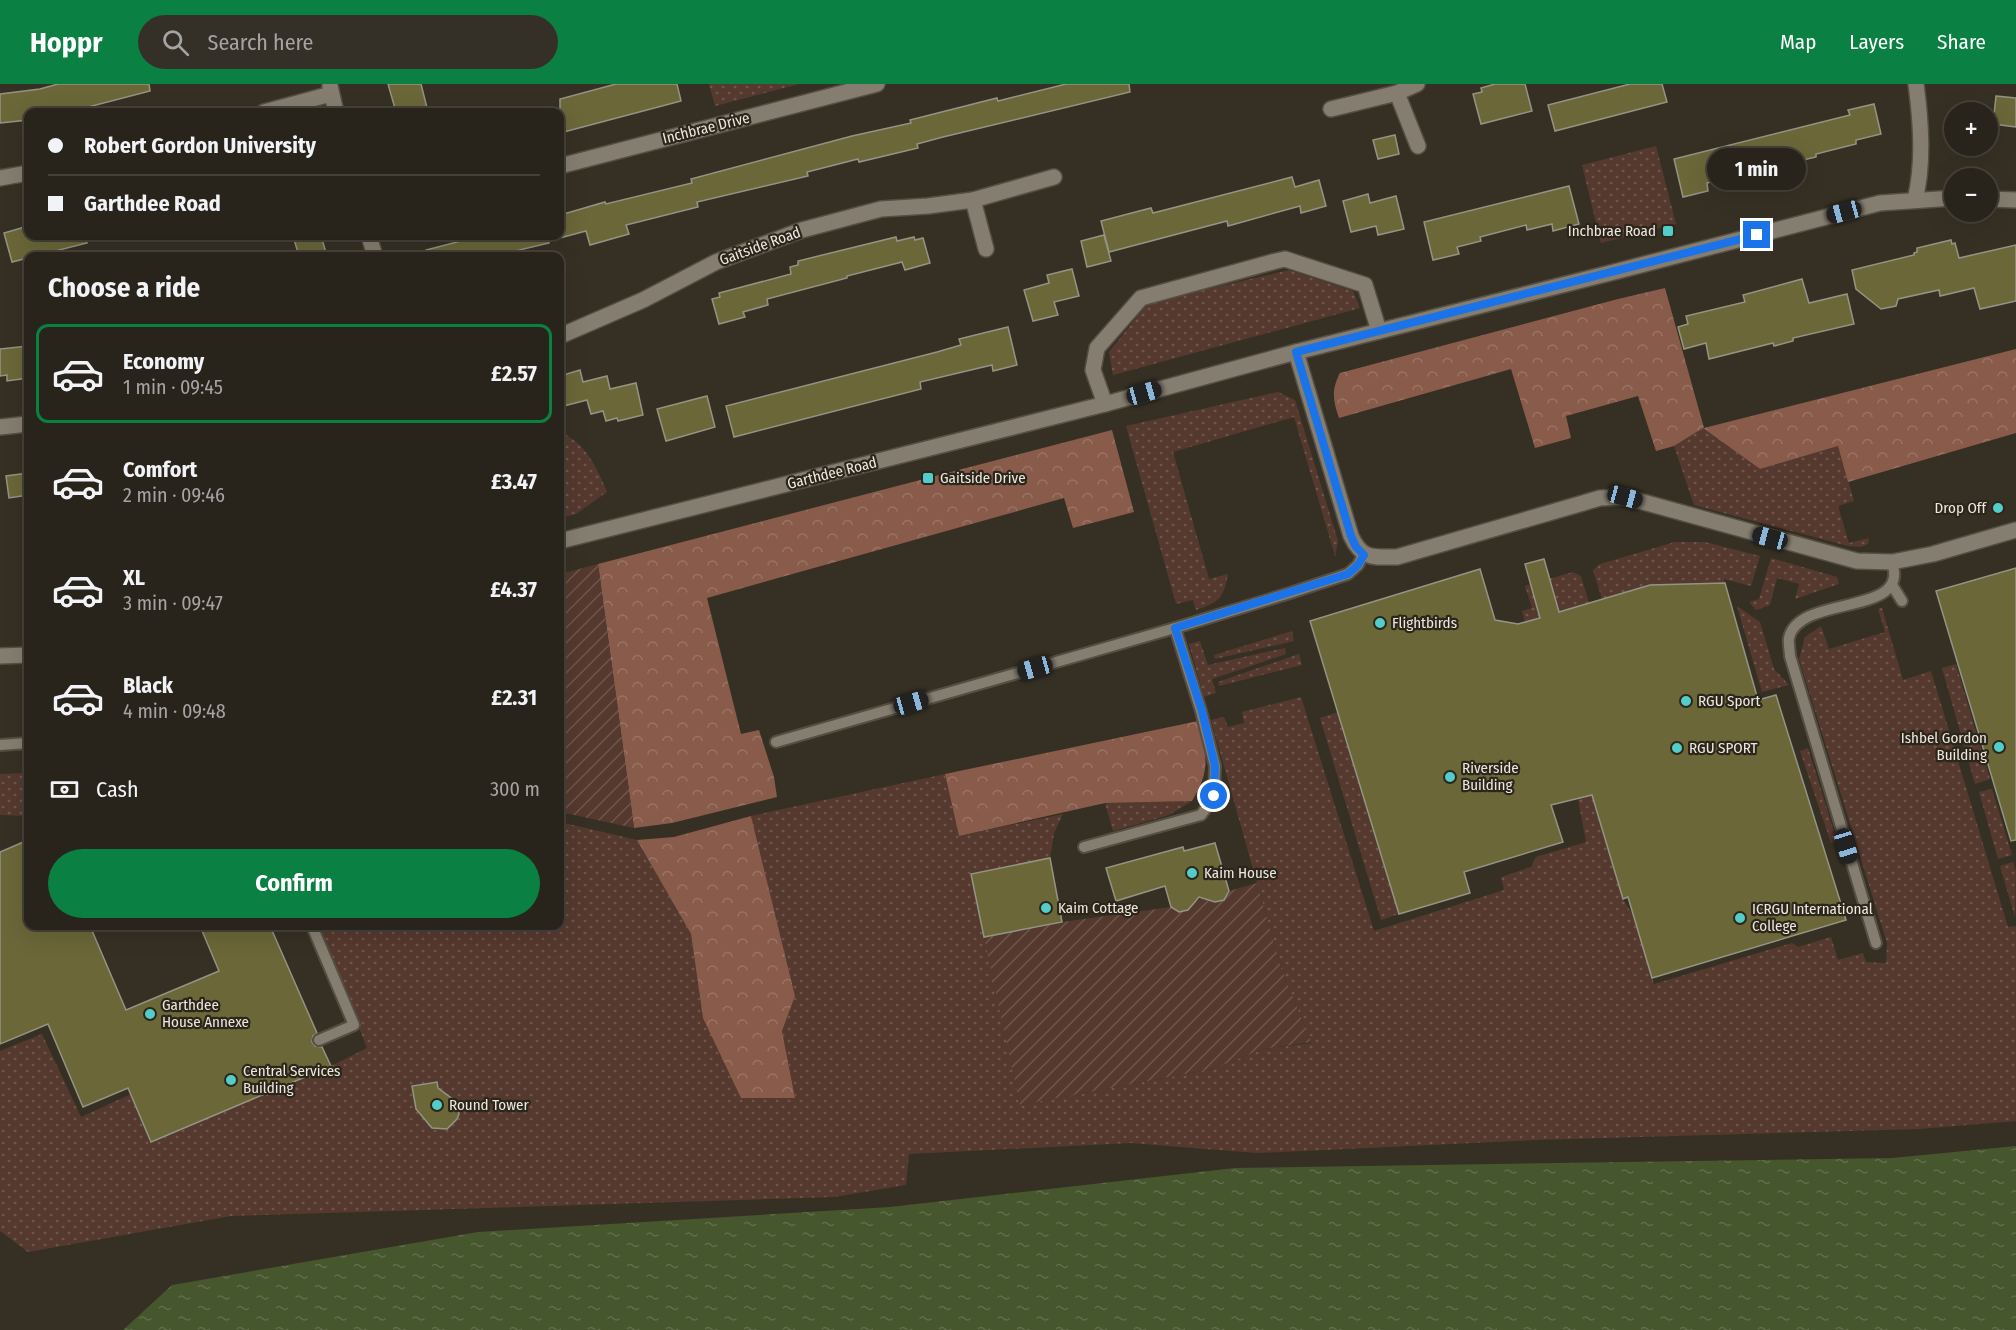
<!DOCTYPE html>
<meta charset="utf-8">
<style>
:root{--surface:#28241b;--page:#343028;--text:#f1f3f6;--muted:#a5a4a3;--line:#44413a;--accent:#0b8043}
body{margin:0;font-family:"Fira Sans Condensed",sans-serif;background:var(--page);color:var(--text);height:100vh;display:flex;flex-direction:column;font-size:22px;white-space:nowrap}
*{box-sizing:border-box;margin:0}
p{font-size:20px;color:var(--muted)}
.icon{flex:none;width:33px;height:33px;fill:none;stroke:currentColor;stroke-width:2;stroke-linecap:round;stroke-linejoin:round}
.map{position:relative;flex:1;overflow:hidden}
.sheet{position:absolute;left:24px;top:168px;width:540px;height:678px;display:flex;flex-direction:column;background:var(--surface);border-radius:12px;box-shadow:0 6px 24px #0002,0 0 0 2px var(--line)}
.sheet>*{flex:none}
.guide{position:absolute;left:24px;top:24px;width:540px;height:132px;border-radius:12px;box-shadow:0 6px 24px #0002,0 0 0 2px var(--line);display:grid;align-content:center;height:132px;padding:0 24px;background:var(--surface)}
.controls{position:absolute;left:1944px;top:18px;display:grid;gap:12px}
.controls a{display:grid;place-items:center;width:54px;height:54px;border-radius:50%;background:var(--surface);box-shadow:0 6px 24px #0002,0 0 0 2px var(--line);font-size:30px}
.end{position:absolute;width:27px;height:27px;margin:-14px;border:8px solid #1a73e8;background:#fff;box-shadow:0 0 0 3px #fff}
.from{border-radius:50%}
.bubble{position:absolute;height:42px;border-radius:21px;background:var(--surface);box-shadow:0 6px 24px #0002,0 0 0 2px var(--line);font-size:20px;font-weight:700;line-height:42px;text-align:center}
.car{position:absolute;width:18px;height:36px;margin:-18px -9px;border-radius:8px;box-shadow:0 0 4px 2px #0007;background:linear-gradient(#222 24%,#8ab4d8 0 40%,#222 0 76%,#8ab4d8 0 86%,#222 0)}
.guide b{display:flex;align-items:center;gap:21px;height:57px;font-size:22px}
.guide b+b{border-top:2px solid var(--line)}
.guide i{width:15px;height:15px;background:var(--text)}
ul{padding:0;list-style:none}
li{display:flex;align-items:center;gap:18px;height:99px;margin:0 12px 9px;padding:0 12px;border:3px solid transparent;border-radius:12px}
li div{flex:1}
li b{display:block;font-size:22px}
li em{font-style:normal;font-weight:700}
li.active{border-color:var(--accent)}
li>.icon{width:54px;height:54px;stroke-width:1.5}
h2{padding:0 24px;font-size:27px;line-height:72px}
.pay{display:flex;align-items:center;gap:15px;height:66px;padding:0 24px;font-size:22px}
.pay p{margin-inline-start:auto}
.button{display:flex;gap:12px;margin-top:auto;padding:12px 24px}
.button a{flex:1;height:69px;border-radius:36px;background:var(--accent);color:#fff;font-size:24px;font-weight:700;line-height:69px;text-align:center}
header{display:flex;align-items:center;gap:36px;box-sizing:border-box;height:84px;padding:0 30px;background:var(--accent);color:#fff}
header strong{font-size:28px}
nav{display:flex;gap:33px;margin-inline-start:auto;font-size:21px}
.search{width:420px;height:54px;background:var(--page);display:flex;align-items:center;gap:15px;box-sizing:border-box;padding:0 21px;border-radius:33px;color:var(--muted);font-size:22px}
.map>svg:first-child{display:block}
.grass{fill:url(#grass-dots)}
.forest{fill:url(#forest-crowns)}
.garden{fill:url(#garden-furrows)}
.water{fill:url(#water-ripples)}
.building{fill:#6b6739;stroke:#949484;stroke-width:1.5}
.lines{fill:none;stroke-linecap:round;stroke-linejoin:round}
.service-casing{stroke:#544e43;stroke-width:14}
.minor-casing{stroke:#544e43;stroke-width:18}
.tertiary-casing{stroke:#544e43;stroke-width:18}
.service{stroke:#857e70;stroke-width:10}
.minor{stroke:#857e70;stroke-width:15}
.tertiary{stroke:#857e70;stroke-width:15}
.route{stroke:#1a73e8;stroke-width:8}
.poi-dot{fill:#53cdca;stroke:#2c261a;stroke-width:2}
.labels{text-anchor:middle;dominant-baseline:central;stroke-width:4.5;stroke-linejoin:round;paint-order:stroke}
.street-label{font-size:15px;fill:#ece7e0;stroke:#2c261a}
.poi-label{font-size:15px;fill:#ece7e0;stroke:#2c261a;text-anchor:start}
</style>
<header>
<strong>Hoppr</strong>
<div class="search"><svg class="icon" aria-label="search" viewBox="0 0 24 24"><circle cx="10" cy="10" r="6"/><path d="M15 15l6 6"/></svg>Search here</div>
<nav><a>Map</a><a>Layers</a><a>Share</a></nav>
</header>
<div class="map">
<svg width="2016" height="1246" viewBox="0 0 2016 1246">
<defs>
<pattern id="grass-dots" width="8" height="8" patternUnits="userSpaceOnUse" patternTransform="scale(1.5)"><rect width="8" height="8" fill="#55392f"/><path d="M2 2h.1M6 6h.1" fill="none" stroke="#6e564d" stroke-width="1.8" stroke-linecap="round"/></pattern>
<pattern id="forest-crowns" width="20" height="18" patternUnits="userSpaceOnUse" patternTransform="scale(1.5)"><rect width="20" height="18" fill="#895b4b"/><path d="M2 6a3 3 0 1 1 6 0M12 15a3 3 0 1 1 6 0" fill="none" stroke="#9a7365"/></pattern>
<pattern id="garden-furrows" width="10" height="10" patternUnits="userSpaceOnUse" patternTransform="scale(1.5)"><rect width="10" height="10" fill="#55392f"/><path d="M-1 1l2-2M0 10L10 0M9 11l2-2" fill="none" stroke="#6e564d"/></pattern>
<pattern id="water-ripples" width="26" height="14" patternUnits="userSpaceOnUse" patternTransform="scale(1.5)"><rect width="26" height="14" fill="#46562d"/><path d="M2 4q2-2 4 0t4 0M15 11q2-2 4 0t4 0" fill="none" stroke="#616e4b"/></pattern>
</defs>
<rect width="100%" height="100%" fill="#363024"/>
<g class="grass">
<path d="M 709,0 L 799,0 L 715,22 Z"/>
<path d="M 1656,62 L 1676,140 L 1601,159 L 1582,81 Z"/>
<path d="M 1289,186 L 1353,207 L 1360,224 L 1113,291 L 1109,268 L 1148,219 Z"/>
<path d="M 1278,308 L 1295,316 L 1338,457 L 1335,472 L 1294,333 L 1173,368 L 1209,495 L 1228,490 C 1224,514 1219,518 1196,526 L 1193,516 L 1176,520 L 1126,342 Z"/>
<path d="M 1703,344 L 1760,385 L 1838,362 L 1854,417 L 1838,422 L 1849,459 L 1869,454 L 1868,460 L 1861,463 L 1848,462 L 1694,421 L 1674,362 Z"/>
<path d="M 560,348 C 585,358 597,384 607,408 L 576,430 L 560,434 Z"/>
<path d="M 1675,458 L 1705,458 L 1760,472 L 1751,502 L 1724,495 L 1725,499 L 1650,501 L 1602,515 L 1593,486 L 1600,480 Z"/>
<path d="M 1771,474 L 1837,493 L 1839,500 L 1795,515 L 1799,500 L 1777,494 L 1770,521 L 1756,526 L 1749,518 L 1759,515 Z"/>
<path d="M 1573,488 L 1581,492 L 1589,519 L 1525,538 L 1522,527 L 1532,524 L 1525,502 Z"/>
<path d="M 1737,522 L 1760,538 L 1774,585 L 1789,601 L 1762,608 Z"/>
<path d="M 1882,524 L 1903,596 L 1931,587 L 2008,843 L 2016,842 L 2016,1037 L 1919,1045 L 1534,1056 L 1257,1069 L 1131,1059 L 909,1070 L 906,1101 L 834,1113 L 231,1132 L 28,1168 L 0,1147 L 0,967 L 42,950 L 81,1033 L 131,1010 L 152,1057 L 331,982 L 367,964 L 319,842 L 560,842 L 560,738 L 637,756 L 691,850 L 703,934 L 795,1014 L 782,947 L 795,912 L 751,732 L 945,690 L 959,752 L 1063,730 L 1054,749 L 1050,774 L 972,790 L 1020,1021 L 1212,985 L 1263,965 L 1311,959 L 1281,884 L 1211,636 L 1224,633 L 1228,643 L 1244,639 L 1242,628 L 1301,613 L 1374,847 L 1504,806 L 1501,793 L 1531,783 L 1536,773 L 1586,758 L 1578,715 L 1592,711 L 1623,815 L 1634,833 L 1654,900 L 1792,859 L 1798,863 L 1831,853 L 1838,876 L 1863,869 L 1866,878 L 1886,879 L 1887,859 L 1799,575 L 1805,553 L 1821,542 L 1829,565 L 1885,548 L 1878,525 Z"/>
<path d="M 1292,547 L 1294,557 L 1215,575 L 1214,571 Z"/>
<path d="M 1200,557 L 1208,581 L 1285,564 L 1286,570 L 1212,595 L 1216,609 L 1204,613 L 1189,560 Z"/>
<path d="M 1299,570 L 1302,581 L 1219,602 L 1218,598 Z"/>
<path d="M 1956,580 L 1990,695 L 1975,700 L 1942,584 Z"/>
<path d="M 1338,628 L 1399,830 L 1381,836 L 1320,634 Z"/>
<path d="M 1808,664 L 1837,757 L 1831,759 L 1800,667 Z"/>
<path d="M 28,689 L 28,732 L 0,731 L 0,690 Z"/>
<path d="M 1992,705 L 2012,771 L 1998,775 L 1979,708 Z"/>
<path d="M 1192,717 L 1169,731 L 1113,747 L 1105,719 Z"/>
<path d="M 2013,778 L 2016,787 L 2015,833 L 2000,782 Z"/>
</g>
<g class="forest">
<path d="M 1665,204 L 1704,344 L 2016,265 L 2016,349 L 1848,398 L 1838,362 L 1760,385 L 1703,344 L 1674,362 L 1656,367 L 1638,312 L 1566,332 L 1571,354 L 1535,364 L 1511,285 L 1339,334 C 1333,317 1331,306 1340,289 L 1618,215 Z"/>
<path d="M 1112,346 L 1134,428 L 1073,444 L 1064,414 L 707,514 L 741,650 L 759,646 L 774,693 L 777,713 L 672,739 L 634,744 L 598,480 Z"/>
<path d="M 1198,637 C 1206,672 1212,684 1192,717 L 1105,719 L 959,752 L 945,690 Z"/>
<path d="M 751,732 L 795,912 L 782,947 L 795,1014 L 741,1014 L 703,934 L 691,850 L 637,756 L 674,753 Z"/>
</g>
<g class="garden">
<path d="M 598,480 L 634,743 L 634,744 L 560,728 L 560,490 Z"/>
<path d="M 1257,799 L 1281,884 L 1311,958 L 1263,965 L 1212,985 L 1020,1021 L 984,853 L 1062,838 L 1171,823 C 1179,831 1189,829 1193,818 L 1206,813 L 1210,817 L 1220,818 L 1227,812 L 1229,807 Z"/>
</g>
<path class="water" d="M 2016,1062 L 2016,1246 L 123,1246 L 172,1201 L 478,1148 L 890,1123 L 1235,1084 L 1892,1074 Z"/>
<g class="building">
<path d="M 58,0 L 149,0 L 150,7 L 69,28 L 28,28 L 28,36 L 0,39 L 0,10 L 40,5 Z"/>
<path d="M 388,0 L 421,0 L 428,28 L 396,28 Z"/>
<path d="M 616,0 L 677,0 L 681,17 L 560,49 L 560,15 Z"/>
<path d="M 1066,0 L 1129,0 L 1130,8 L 943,53 L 917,60 L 918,64 L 859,78 L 858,75 L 807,88 L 808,92 L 697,118 L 698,123 L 626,141 L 629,150 L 590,161 L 586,147 L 560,154 L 560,131 L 605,118 L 606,120 L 692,99 L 691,95 L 852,52 L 911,39 L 910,36 L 997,14 L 998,17 Z"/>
<path d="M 1495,0 L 1525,0 L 1532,27 L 1481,40 L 1473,10 L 1482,8 L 1481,4 Z"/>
<path d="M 1630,0 L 1662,0 L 1667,18 L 1555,47 L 1548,21 Z"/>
<path d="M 1996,12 L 2016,14 L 2016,43 L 1993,40 Z"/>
<path d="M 1874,20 L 1881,50 L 1856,56 L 1856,60 L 1816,70 L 1816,73 L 1707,99 L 1708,107 L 1683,113 L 1674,75 L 1850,31 L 1848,26 Z"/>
<path d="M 1395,51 L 1399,70 L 1378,75 L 1373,56 Z"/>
<path d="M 1292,93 L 1295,103 L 1319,96 L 1326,122 L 1301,129 L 1300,122 L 1228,142 L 1227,137 L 1109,168 L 1101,137 L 1151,124 L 1153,129 Z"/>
<path d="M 1569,102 L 1579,140 L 1553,147 L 1552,140 L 1527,146 L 1526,141 L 1480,153 L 1481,157 L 1457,163 L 1459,170 L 1433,176 L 1424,138 Z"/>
<path d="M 1368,110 L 1370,119 L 1396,112 L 1404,145 L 1378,151 L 1376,142 L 1351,148 L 1343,117 Z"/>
<path d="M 28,142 L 28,152 L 86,152 L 87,159 L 12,178 L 4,149 Z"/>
<path d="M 1104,151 L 1111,177 L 1087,183 L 1081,157 Z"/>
<path d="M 293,152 L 321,152 L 327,172 L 299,172 Z"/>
<path d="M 480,152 L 548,152 L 549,159 L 494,172 L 427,172 L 426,166 Z"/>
<path d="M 896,153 L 897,157 L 914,153 L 915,156 L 923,154 L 930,179 L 905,186 L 902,178 L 847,192 L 847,194 L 767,215 L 768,221 L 743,228 L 745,233 L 719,240 L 712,215 L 720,213 L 719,209 L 791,190 L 790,183 L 798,181 L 798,177 Z"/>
<path d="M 1951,156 L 1952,160 L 1955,159 L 1959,174 L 2016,161 L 2016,217 L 1980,225 L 1974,204 L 1940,212 L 1939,206 L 1898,215 L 1896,222 L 1881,225 L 1856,205 L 1852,186 L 1914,171 L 1914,169 L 1917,168 L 1917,164 Z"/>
<path d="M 1072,185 L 1079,212 L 1054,218 L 1058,231 L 1033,237 L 1024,206 L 1049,199 L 1047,191 Z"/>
<path d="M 1802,195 L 1809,219 L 1847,210 L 1854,240 L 1793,254 L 1793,257 L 1774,262 L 1773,259 L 1709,275 L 1706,259 L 1684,265 L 1678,243 L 1688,240 L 1686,232 L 1745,218 L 1743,211 Z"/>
<path d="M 1008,243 L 1017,281 L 993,287 L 992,281 L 920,298 L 921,305 L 734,353 L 726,322 L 937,268 L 961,261 L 959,255 Z"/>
<path d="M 28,262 L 28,294 L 7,297 L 7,291 L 0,292 L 0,265 Z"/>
<path d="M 580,286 L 583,298 L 607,292 L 610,305 L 636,299 L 643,331 L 618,337 L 617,334 L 606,337 L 603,327 L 591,330 L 587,316 L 560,323 L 560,292 Z"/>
<path d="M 707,312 L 715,343 L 666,357 L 657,325 Z"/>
<path d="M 28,389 L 28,411 L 9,414 L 6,392 Z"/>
<path d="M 1544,475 L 1559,528 L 1650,501 L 1725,499 L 1758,616 L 1776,611 L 1846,836 L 1652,894 L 1628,813 L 1623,815 L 1592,711 L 1551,721 L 1563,758 L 1464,788 L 1470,809 L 1399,830 L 1310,537 L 1480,485 L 1495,536 L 1518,540 L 1540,534 L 1525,480 Z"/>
<path d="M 2016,484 L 2016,756 L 2011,757 L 1936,507 Z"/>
<path d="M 28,756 L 28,842 L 90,842 L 126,926 L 219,887 L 200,842 L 270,842 L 317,949 L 313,952 L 312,958 L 315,962 L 322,963 L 331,982 L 151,1058 L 128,1004 L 83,1023 L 48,940 L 0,960 L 0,768 Z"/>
<path d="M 1215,759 L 1229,807 L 1224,816 L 1215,818 L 1199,813 L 1188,826 L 1179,828 L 1171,823 L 1165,802 L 1116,817 L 1106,784 L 1183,763 L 1184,767 Z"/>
<path d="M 1050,774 L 1062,838 L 984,853 L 971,790 Z"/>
<path d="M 437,998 L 438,1004 L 458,1019 L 459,1030 L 457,1035 L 447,1045 L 432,1044 L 416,1025 L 412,1002 Z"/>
</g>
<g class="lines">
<defs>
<g id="service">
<path d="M 1892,501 L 1902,517"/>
<path d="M 776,658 L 1175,544 L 1290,509 L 1348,490 L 1358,481 L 1363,471"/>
<path d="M 0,661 L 28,659"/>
<path d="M 1084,763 L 1201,731 L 1214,713 L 1215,682 L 1201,627 L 1175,544"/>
<path d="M 312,842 L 354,941 L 319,956"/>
<path d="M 1876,859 L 1790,572 C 1790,567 1788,559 1789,554 C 1799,509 1911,534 1892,478"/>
</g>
<g id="minor">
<path d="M 330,2 L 336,28"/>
<path d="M 1397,9 L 1418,62"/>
<path d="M 1331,25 L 1397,9 L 1417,0"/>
<path d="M 264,28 L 331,10"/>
<path d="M 560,82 L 877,0"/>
<path d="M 0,94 L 28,89"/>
<path d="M 973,116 L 986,165"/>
<path d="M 1915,116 C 1924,79 1921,38 1916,0"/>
<path d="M 369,152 L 375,172"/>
<path d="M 560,252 L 643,216 L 716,178 L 802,146 L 881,125 L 928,122 L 973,116 L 1054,93"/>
<path d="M 1296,268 L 1351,452 C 1362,476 1373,473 1397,473 L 1583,419 L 1600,414 L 1625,413 L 1857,477 L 1892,478 L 1933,470 L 2016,446"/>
<path d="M 1105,320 L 1093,286 L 1097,264 L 1141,214 L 1276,177 L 1285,175 L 1365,201 L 1379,247"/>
<path d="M 0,343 L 28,340"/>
</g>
<g id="tertiary">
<path d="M 1988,115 L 2016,116"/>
<path d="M 560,457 L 1105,320 L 1296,268 L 1610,189 L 1880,119 L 1954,114"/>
<path d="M 0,572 L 28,571"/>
</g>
</defs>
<use href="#service" class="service-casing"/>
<use href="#minor" class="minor-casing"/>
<use href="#tertiary" class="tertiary-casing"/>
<use href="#service" class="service"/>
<use href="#minor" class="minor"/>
<use href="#tertiary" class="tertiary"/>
</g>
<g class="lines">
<path class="route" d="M 1214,712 L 1215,682 L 1202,627 L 1175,544 L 1348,490 L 1358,481 L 1364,471 L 1356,463 L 1351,452 L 1296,268 L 1757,151"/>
</g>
<g class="poi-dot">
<rect x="1662" y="141" width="12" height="12" rx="3"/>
<rect x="922" y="388" width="12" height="12" rx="3"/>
<circle cx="1998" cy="424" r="6"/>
<circle cx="1380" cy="539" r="6"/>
<circle cx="1686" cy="617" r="6"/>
<circle cx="1999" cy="663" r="6"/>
<circle cx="1677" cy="664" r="6"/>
<circle cx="1450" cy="693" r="6"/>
<circle cx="1192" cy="789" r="6"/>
<circle cx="1046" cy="824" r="6"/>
<circle cx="1740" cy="834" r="6"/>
<circle cx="150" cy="930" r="6"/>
<circle cx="231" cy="996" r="6"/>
<circle cx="437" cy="1021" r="6"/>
</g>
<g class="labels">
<g class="street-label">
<text transform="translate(706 44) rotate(-14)">Inchbrae Drive</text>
<text transform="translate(760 162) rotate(-20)">Gaitside Road</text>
<text transform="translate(832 389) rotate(-14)">Garthdee Road</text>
</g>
<g class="poi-label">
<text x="1656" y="147" text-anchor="end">Inchbrae Road</text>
<text x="940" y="394">Gaitside Drive</text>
<text x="1986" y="424" text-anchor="end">Drop Off</text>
<text x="1392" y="539">Flightbirds</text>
<text x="1698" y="617">RGU Sport</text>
<text x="1987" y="654" text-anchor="end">Ishbel Gordon<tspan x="1987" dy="17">Building</tspan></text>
<text x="1689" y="664">RGU SPORT</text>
<text x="1462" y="684">Riverside<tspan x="1462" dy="17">Building</tspan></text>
<text x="1204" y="789">Kaim House</text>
<text x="1058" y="824">Kaim Cottage</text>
<text x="1752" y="825">ICRGU International<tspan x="1752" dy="17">College</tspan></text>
<text x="162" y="921">Garthdee<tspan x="162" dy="17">House Annexe</tspan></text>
<text x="243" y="987">Central Services<tspan x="243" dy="17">Building</tspan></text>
<text x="449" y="1021">Round Tower</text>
</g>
</g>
</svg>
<div class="controls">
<a>+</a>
<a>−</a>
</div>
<i class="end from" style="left:1214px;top:712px"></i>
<i class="end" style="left:1757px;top:151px"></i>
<div class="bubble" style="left:1707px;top:64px;width:99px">1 min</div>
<i class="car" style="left:1844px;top:128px;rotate:255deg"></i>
<i class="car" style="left:1144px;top:309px;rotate:74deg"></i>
<i class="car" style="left:1625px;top:413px;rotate:105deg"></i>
<i class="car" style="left:1770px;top:454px;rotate:285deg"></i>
<i class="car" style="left:1035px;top:584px;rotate:254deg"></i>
<i class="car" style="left:911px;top:619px;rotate:74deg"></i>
<i class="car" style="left:1846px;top:762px;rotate:163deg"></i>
<div class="guide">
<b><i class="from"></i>Robert Gordon University</b>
<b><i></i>Garthdee Road</b>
</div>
<section class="sheet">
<h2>Choose a ride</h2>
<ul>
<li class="active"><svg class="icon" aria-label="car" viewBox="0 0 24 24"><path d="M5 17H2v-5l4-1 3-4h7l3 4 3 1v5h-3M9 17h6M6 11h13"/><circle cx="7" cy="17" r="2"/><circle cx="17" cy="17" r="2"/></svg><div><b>Economy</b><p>1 min · 09:45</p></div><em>£2.57</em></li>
<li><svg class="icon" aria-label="car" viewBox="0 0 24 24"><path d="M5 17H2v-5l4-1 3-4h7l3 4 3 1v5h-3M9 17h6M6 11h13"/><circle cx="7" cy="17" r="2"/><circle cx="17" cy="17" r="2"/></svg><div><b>Comfort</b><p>2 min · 09:46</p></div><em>£3.47</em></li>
<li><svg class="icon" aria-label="car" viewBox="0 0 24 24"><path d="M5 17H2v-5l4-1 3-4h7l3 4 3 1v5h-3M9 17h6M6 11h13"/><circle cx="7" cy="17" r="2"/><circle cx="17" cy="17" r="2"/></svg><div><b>XL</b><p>3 min · 09:47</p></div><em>£4.37</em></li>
<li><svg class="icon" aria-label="car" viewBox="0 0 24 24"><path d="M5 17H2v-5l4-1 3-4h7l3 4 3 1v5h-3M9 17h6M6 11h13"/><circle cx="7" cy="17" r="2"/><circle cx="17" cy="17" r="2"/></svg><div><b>Black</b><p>4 min · 09:48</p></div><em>£2.31</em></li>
</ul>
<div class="pay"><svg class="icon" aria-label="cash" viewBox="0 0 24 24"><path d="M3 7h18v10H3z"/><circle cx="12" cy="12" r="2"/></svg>Cash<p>300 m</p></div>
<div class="button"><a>Confirm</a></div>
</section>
</div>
